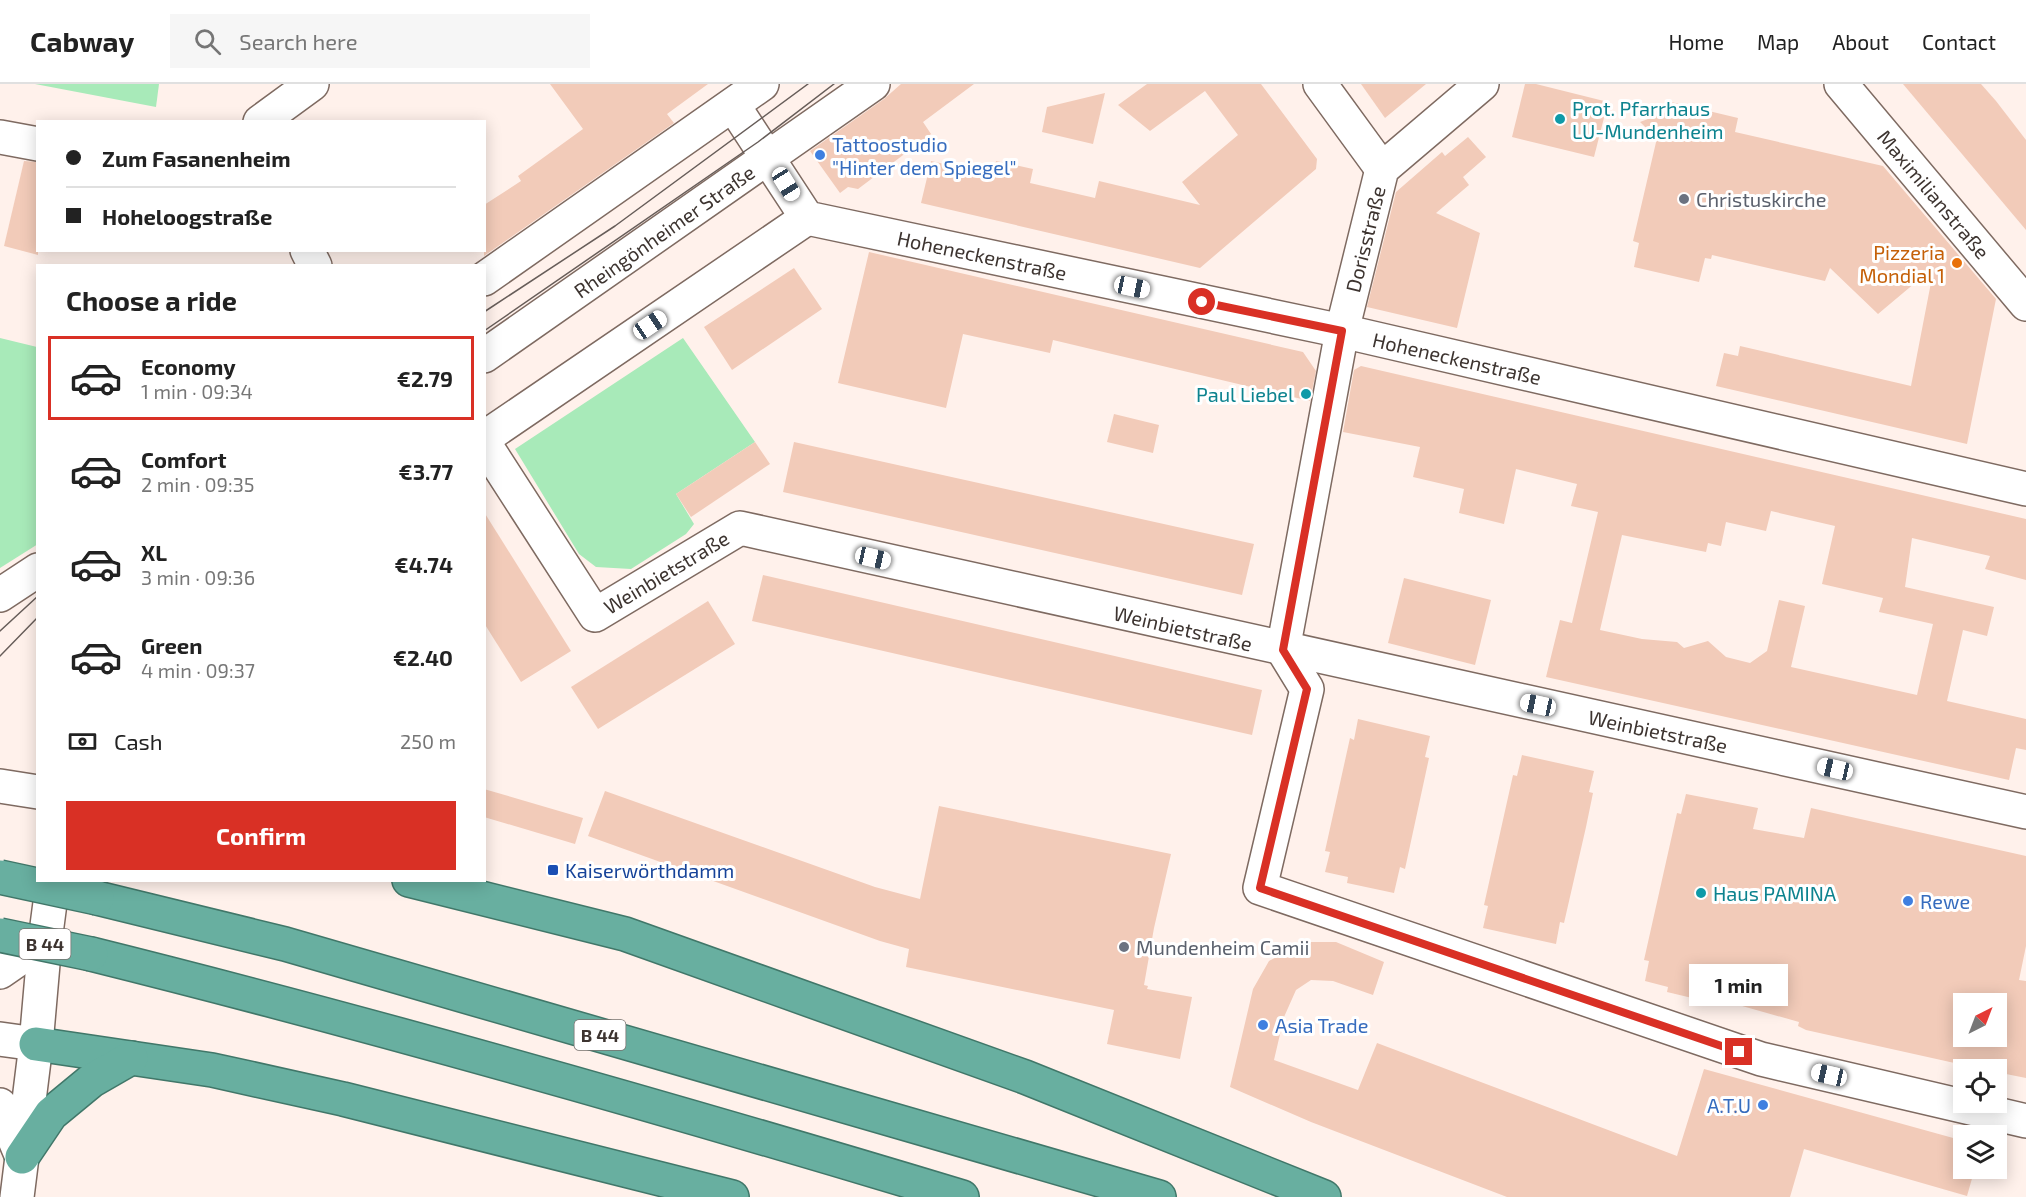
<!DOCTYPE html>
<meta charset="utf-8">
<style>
:root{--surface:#fff;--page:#f6f6f6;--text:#222;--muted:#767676;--line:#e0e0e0;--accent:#d93025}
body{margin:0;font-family:"Exo 2",sans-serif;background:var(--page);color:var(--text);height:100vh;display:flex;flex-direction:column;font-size:22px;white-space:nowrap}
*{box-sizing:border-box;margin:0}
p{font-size:20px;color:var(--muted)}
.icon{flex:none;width:33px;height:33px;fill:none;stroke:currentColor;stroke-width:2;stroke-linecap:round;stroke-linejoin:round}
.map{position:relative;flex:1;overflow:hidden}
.side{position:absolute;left:36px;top:180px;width:450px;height:618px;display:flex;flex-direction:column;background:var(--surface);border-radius:0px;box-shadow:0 3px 15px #0003}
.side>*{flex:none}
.guide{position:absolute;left:36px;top:36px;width:450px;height:132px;border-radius:0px;box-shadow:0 3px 15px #0003;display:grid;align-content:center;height:132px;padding:0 30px;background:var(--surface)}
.needle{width:39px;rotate:42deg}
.buttons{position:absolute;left:1953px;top:909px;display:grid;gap:12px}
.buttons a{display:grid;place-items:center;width:54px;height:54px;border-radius:0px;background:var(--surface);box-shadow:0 3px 15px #0003;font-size:30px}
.end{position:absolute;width:27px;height:27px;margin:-14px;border:8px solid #d93025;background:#fff;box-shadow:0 0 0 3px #fff}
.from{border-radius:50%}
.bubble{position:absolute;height:42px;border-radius:0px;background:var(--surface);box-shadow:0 3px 15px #0003;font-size:20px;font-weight:700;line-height:42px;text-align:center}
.car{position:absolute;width:18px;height:36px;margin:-18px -9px;border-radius:8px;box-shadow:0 0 4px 2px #0007;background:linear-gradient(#fff 24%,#345 0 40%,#fff 0 76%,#345 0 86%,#fff 0)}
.guide b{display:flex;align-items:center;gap:21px;height:57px;font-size:22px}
.guide b+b{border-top:2px solid var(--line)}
.guide i{width:15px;height:15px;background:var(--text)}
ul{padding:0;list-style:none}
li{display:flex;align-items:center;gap:18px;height:84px;margin:0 12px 9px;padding:0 18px;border:3px solid transparent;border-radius:0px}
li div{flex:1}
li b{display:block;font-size:22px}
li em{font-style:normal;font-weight:700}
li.selected{border-color:var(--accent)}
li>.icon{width:54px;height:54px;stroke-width:1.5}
h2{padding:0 30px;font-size:27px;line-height:72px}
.pay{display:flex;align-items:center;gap:15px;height:66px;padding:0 30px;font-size:22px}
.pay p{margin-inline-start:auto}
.action{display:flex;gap:12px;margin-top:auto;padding:12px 30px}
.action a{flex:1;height:69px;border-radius:0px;background:var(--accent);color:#fff;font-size:24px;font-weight:700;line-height:69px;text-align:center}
header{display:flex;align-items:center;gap:36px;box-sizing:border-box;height:84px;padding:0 30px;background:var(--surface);border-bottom:2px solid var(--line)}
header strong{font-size:28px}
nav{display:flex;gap:33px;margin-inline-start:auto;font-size:21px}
.search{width:420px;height:54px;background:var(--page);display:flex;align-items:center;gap:15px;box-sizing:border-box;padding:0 21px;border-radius:0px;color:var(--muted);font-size:22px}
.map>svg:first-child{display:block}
.green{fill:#a8eab9}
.building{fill:#f2cbb9;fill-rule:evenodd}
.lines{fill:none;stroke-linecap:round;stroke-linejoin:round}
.minor-casing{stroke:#7e6a61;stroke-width:36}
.tertiary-casing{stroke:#7e6a61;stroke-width:36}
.secondary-casing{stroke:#7e6a61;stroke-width:36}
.trunk-casing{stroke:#417769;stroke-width:36}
.minor{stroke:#fff;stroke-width:33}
.tertiary{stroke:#fff;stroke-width:33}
.secondary{stroke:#fff;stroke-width:33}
.trunk{stroke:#68afa0;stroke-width:33}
.tram{stroke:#675d59;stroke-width:1.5}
.trunk-bridge-casing{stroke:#417769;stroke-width:36;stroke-linecap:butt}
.trunk-bridge{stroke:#68afa0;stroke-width:33}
.route{stroke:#d93025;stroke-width:8}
.culture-dot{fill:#0f9aa8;stroke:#fff;stroke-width:2}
.shop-dot{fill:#3f7fe0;stroke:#fff;stroke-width:2}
.worship-dot{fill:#6b7280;stroke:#fff;stroke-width:2}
.food-dot{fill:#e8710a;stroke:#fff;stroke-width:2}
.transit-dot{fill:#1a4fb4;stroke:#fff;stroke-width:2}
.labels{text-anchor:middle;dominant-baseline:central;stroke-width:6;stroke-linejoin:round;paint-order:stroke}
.shield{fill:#fff;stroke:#77716e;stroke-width:1.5}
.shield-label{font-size:18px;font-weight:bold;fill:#3d3430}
.culture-label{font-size:20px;fill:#0d838f;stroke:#fff;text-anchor:start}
.shop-label{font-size:20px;fill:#366cbe;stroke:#fff;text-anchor:start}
.street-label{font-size:20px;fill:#3d3430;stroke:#fff}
.worship-label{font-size:20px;fill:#5b616d;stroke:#fff;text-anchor:start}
.food-label{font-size:20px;fill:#c56008;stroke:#fff;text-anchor:end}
.transit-label{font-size:20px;fill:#164399;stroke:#fff;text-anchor:start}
</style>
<header>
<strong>Cabway</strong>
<div class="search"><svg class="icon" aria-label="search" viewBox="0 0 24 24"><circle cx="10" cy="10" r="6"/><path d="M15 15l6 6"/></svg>Search here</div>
<nav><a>Home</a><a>Map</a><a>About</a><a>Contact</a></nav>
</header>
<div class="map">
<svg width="2026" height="1113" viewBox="0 0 2026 1113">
<rect width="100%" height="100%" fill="#fff1eb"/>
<g class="green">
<path d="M 35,0 L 159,0 L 156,23 Z"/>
<path d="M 0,254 L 37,263 L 38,460 L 0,484 Z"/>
<path d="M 683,254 L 755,358 L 676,410 L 694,440 L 686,450 L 631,485 L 596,483 L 579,470 L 515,365 Z"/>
</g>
<g class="building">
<path d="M 550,0 L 708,0 L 667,30 L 674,39 L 484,172 L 484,121 L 521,97 L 518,92 L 583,45 Z"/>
<path d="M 901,0 L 974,0 L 923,38 L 931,50 L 858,105 L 848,103 L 840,109 L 810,67 L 884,15 Z"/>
<path d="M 1147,0 L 1261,0 L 1317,75 L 1316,85 L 1200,184 L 921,119 L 931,77 L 980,88 L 982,80 L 995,83 L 996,77 L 1033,85 L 1030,99 L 1095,114 L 1099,97 L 1200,121 L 1182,98 L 1238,51 L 1205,7 L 1150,47 L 1118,21 Z"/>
<path d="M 1361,0 L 1426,0 L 1385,34 Z"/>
<path d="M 1525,0 L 1536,0 L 1608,18 L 1594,73 L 1512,53 Z"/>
<path d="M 1903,0 L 1981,0 L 1996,17 L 2026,56 L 2026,146 Z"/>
<path d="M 1105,9 L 1093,60 L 1042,48 L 1047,23 Z"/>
<path d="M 1671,18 L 1738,34 L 1735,48 L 1883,82 L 1996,215 L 1967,360 L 1716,302 L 1724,269 L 1738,272 L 1740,262 L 1911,302 L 1934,183 L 1878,230 L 1830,184 L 1825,197 L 1712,171 L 1711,175 L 1705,174 L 1699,198 L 1634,183 L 1639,159 L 1633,157 L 1657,54 L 1640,38 L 1669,27 Z"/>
<path d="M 1468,53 L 1486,73 L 1463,93 L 1469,101 L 1436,129 L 1480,149 L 1457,244 L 1367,223 L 1396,108 L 1442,68 L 1445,72 Z"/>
<path d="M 24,77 L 38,78 L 38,171 L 4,162 Z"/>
<path d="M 869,168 L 1303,268 L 1316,287 L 1310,317 L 1053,256 L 1050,269 L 963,250 L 946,324 L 838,299 Z"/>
<path d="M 794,184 L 822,225 L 732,286 L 704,243 Z"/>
<path d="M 1361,282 L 2026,435 L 2026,496 L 1985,485 L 1990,472 L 1912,454 L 1905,503 L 1994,523 L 1987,552 L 1963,546 L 1947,617 L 2026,635 L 2026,666 L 2016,664 L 2009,696 L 1546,593 L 1560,536 L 1572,539 L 1598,428 L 1571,422 L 1577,400 L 1516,385 L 1504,440 L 1459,429 L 1464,405 L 1413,393 L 1420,363 L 1343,348 L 1354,286 ZM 1771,427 L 1835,442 L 1822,500 L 1883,514 L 1879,528 L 1933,540 L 1917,611 L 1791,583 L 1805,522 L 1779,516 L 1767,567 L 1750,579 L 1726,573 L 1708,557 L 1684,564 L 1677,558 L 1642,555 L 1600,546 L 1622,451 L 1706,468 L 1708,459 L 1721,462 L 1726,438 L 1766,447 Z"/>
<path d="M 1114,330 L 1159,341 L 1153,369 L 1107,358 Z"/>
<path d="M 755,358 L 770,380 L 691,433 L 676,410 Z"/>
<path d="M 794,358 L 1254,460 L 1242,511 L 783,408 Z"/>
<path d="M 484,428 L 571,567 L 521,598 L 484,539 Z"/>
<path d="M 763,491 L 1262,606 L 1252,651 L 752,537 Z"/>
<path d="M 1404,494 L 1491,516 L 1475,581 L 1388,559 Z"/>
<path d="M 708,517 L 735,560 L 598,645 L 571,603 Z"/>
<path d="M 1358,635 L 1430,652 L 1425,673 L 1429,674 L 1405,785 L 1400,783 L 1394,809 L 1347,799 L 1348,793 L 1325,788 L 1330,768 L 1325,767 L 1350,654 L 1354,656 Z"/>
<path d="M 1522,671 L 1594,687 L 1589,708 L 1593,709 L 1586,743 L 1564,839 L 1560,838 L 1556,860 L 1483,844 L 1488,822 L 1484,821 L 1513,691 L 1517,692 Z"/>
<path d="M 484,705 L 583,734 L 575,760 L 484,733 Z"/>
<path d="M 605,707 L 875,803 L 920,815 L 939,722 L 1171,770 L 1154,844 L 1144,901 L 1148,902 L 1147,905 L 1192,913 L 1180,975 L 1107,960 L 1114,926 L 906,883 L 909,865 L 880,857 L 588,752 Z"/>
<path d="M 1686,710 L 1758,724 L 1753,745 L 1804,754 L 1811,724 L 2026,772 L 2026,862 L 2019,896 L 2026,897 L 2026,994 L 1996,988 L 1996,986 L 1986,986 L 1806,946 L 1798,942 L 1799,938 L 1714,914 L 1713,919 L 1667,908 L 1668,903 L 1645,897 L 1649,877 L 1644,876 L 1677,729 L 1681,730 ZM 1964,920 L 1996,920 L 1996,952 L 1964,952 Z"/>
<path d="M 1304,858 L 1336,858 L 1384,878 L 1373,911 L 1333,897 L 1311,896 L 1296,906 L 1284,933 L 1274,976 L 1358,1006 L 1377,959 L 1677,1072 L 1704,985 L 1964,1057 L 1964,1084 L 1975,1084 L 1967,1112 L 1804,1065 L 1790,1113 L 1507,1113 L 1311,1038 L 1230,1003 L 1253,905 L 1269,877 Z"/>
</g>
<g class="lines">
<defs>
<g id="minor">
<path d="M 1320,0 L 1382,85"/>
<path d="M 1482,0 L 1382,85 L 1342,247 L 1283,566 L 1307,605 L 1260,804 L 1761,975 L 2026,1037"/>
<path d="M 1841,0 L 2026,220"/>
<path d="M 733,21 L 807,134 L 1342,247 L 2026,405"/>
<path d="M 260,38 L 312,0"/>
<path d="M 0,53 L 38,60"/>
<path d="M 307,166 L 315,182"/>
<path d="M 484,354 L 807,134"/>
<path d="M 484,359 L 595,531 L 740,444 L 2026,728"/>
<path d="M 17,1113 L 36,960"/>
</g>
<g id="tertiary">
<path d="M 484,195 L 762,0"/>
<path d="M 484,272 L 873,0"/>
<path d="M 0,511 L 38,486"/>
<path d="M 36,960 L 45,857 L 53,796"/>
</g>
<g id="secondary">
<path d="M 0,702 L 38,708"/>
<path d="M 0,888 L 45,857"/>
<path d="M 0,955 L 36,960"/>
<path d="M 0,1021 L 22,1073"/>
</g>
<g id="trunk">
<path d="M 409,796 L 625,850 L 1025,993 L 1324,1113"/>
<path d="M 97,814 L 285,860 L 1159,1113"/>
<path d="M 91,870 C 384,943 673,1026 962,1113"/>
<path d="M 36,960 L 212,986 L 343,1015 L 732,1113"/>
<path d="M 22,1073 L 51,1030 L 91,997 L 131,974"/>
</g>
</defs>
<use href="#minor" class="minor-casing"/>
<use href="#tertiary" class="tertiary-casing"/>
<use href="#secondary" class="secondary-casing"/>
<use href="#trunk" class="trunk-casing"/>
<use href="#minor" class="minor"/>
<use href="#tertiary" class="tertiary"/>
<use href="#secondary" class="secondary"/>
<use href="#trunk" class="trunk"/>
<g class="tram">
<path d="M 484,228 L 615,142 L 808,0"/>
<path d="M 484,247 L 758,58 L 834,0"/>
<path d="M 0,547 L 38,512"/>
<path d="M 0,572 L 38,533"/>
</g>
<defs>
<g id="trunk-bridge">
<path d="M 0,793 L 97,814"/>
<path d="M 0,851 L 91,870"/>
</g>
</defs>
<use href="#trunk-bridge" class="trunk-bridge-casing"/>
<use href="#trunk-bridge" class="trunk-bridge"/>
</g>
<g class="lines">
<path class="route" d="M 1202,218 L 1342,247 L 1283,566 L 1307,605 L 1260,804 L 1739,968"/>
</g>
<g class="culture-dot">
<circle cx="1560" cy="35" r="6"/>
<circle cx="1306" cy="310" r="6"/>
<circle cx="1701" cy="809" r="6"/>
</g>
<g class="shop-dot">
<circle cx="820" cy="71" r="6"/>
<circle cx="1908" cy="817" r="6"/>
<circle cx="1263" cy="941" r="6"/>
<circle cx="1763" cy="1021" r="6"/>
</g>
<g class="worship-dot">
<circle cx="1684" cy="115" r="6"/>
<circle cx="1124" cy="863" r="6"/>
</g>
<circle class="food-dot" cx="1957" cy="179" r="6"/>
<rect class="transit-dot" x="547" y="780" width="12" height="12" rx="3"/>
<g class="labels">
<g class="shield">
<rect x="19.5" y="845" width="51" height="30" rx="4.5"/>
<rect x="574.5" y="936" width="51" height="30" rx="4.5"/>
</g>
<g class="shield-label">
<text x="45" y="860">B 44</text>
<text x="600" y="951">B 44</text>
</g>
<g class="culture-label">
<text x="1572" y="24">Prot. Pfarrhaus<tspan x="1572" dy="23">LU-Mundenheim</tspan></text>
<text x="1294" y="310" text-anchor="end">Paul Liebel</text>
<text x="1713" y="809">Haus PAMINA</text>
</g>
<g class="shop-label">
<text x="832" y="60">Tattoostudio<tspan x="832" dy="23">"Hinter dem Spiegel"</tspan></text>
<text x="1920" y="817">Rewe</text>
<text x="1275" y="941">Asia Trade</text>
<text x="1751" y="1021" text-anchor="end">A.T.U</text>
</g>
<g class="street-label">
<text transform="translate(1934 110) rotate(50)">Maximilianstraße</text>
<text transform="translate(664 147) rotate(-35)">Rheingönheimer Straße</text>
<text transform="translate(1365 155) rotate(-76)">Dorisstraße</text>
<text transform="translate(982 171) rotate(12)">Hoheneckenstraße</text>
<text transform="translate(1457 274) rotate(13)">Hoheneckenstraße</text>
<text transform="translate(666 488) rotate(-31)">Weinbietstraße</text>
<text transform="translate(1183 544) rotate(13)">Weinbietstraße</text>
<text transform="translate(1658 647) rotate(12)">Weinbietstraße</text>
</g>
<g class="worship-label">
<text x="1696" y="115">Christuskirche</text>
<text x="1136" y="863">Mundenheim Camii</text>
</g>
<g class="food-label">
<text x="1945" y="168">Pizzeria<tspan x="1945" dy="23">Mondial 1</tspan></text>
</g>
<g class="transit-label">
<text x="565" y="786">Kaiserwörthdamm</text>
</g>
</g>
</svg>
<div class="buttons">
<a><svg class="needle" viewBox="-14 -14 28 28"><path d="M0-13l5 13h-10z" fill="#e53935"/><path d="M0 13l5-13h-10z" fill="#767676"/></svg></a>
<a><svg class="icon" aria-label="locate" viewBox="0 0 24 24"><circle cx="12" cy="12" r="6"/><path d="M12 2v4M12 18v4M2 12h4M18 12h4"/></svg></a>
<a><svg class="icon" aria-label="layers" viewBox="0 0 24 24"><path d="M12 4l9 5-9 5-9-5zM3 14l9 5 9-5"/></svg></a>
</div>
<i class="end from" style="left:1202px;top:218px"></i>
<i class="end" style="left:1739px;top:968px"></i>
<div class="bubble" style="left:1689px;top:880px;width:99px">1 min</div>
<i class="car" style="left:786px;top:100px;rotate:148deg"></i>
<i class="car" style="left:1132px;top:203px;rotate:102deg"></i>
<i class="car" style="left:650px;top:241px;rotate:56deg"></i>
<i class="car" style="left:873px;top:474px;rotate:103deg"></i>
<i class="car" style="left:1538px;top:621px;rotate:282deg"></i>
<i class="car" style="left:1835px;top:685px;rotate:283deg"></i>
<i class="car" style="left:1829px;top:991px;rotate:283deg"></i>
<div class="guide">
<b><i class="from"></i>Zum Fasanenheim</b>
<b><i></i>Hoheloogstraße</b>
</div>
<section class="side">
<h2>Choose a ride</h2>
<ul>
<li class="selected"><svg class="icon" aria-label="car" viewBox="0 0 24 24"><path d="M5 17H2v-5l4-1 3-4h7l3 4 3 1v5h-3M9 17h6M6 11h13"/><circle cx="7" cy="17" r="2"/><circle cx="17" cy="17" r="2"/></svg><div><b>Economy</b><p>1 min · 09:34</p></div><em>€2.79</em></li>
<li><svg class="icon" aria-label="car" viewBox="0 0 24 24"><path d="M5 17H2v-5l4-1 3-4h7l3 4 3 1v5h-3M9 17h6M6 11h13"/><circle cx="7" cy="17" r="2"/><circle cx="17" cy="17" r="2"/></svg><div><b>Comfort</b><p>2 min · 09:35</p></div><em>€3.77</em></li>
<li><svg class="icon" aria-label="car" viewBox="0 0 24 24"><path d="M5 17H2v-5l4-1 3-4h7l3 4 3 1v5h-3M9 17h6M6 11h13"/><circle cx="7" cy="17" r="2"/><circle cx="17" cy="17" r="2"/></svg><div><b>XL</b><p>3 min · 09:36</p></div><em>€4.74</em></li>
<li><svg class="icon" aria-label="car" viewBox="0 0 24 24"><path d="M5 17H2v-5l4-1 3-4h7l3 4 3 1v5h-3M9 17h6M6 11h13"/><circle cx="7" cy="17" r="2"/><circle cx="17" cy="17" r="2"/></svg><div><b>Green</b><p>4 min · 09:37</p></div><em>€2.40</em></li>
</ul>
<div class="pay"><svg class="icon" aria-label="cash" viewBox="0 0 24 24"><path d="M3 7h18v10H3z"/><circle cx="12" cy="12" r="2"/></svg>Cash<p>250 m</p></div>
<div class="action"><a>Confirm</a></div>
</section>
</div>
